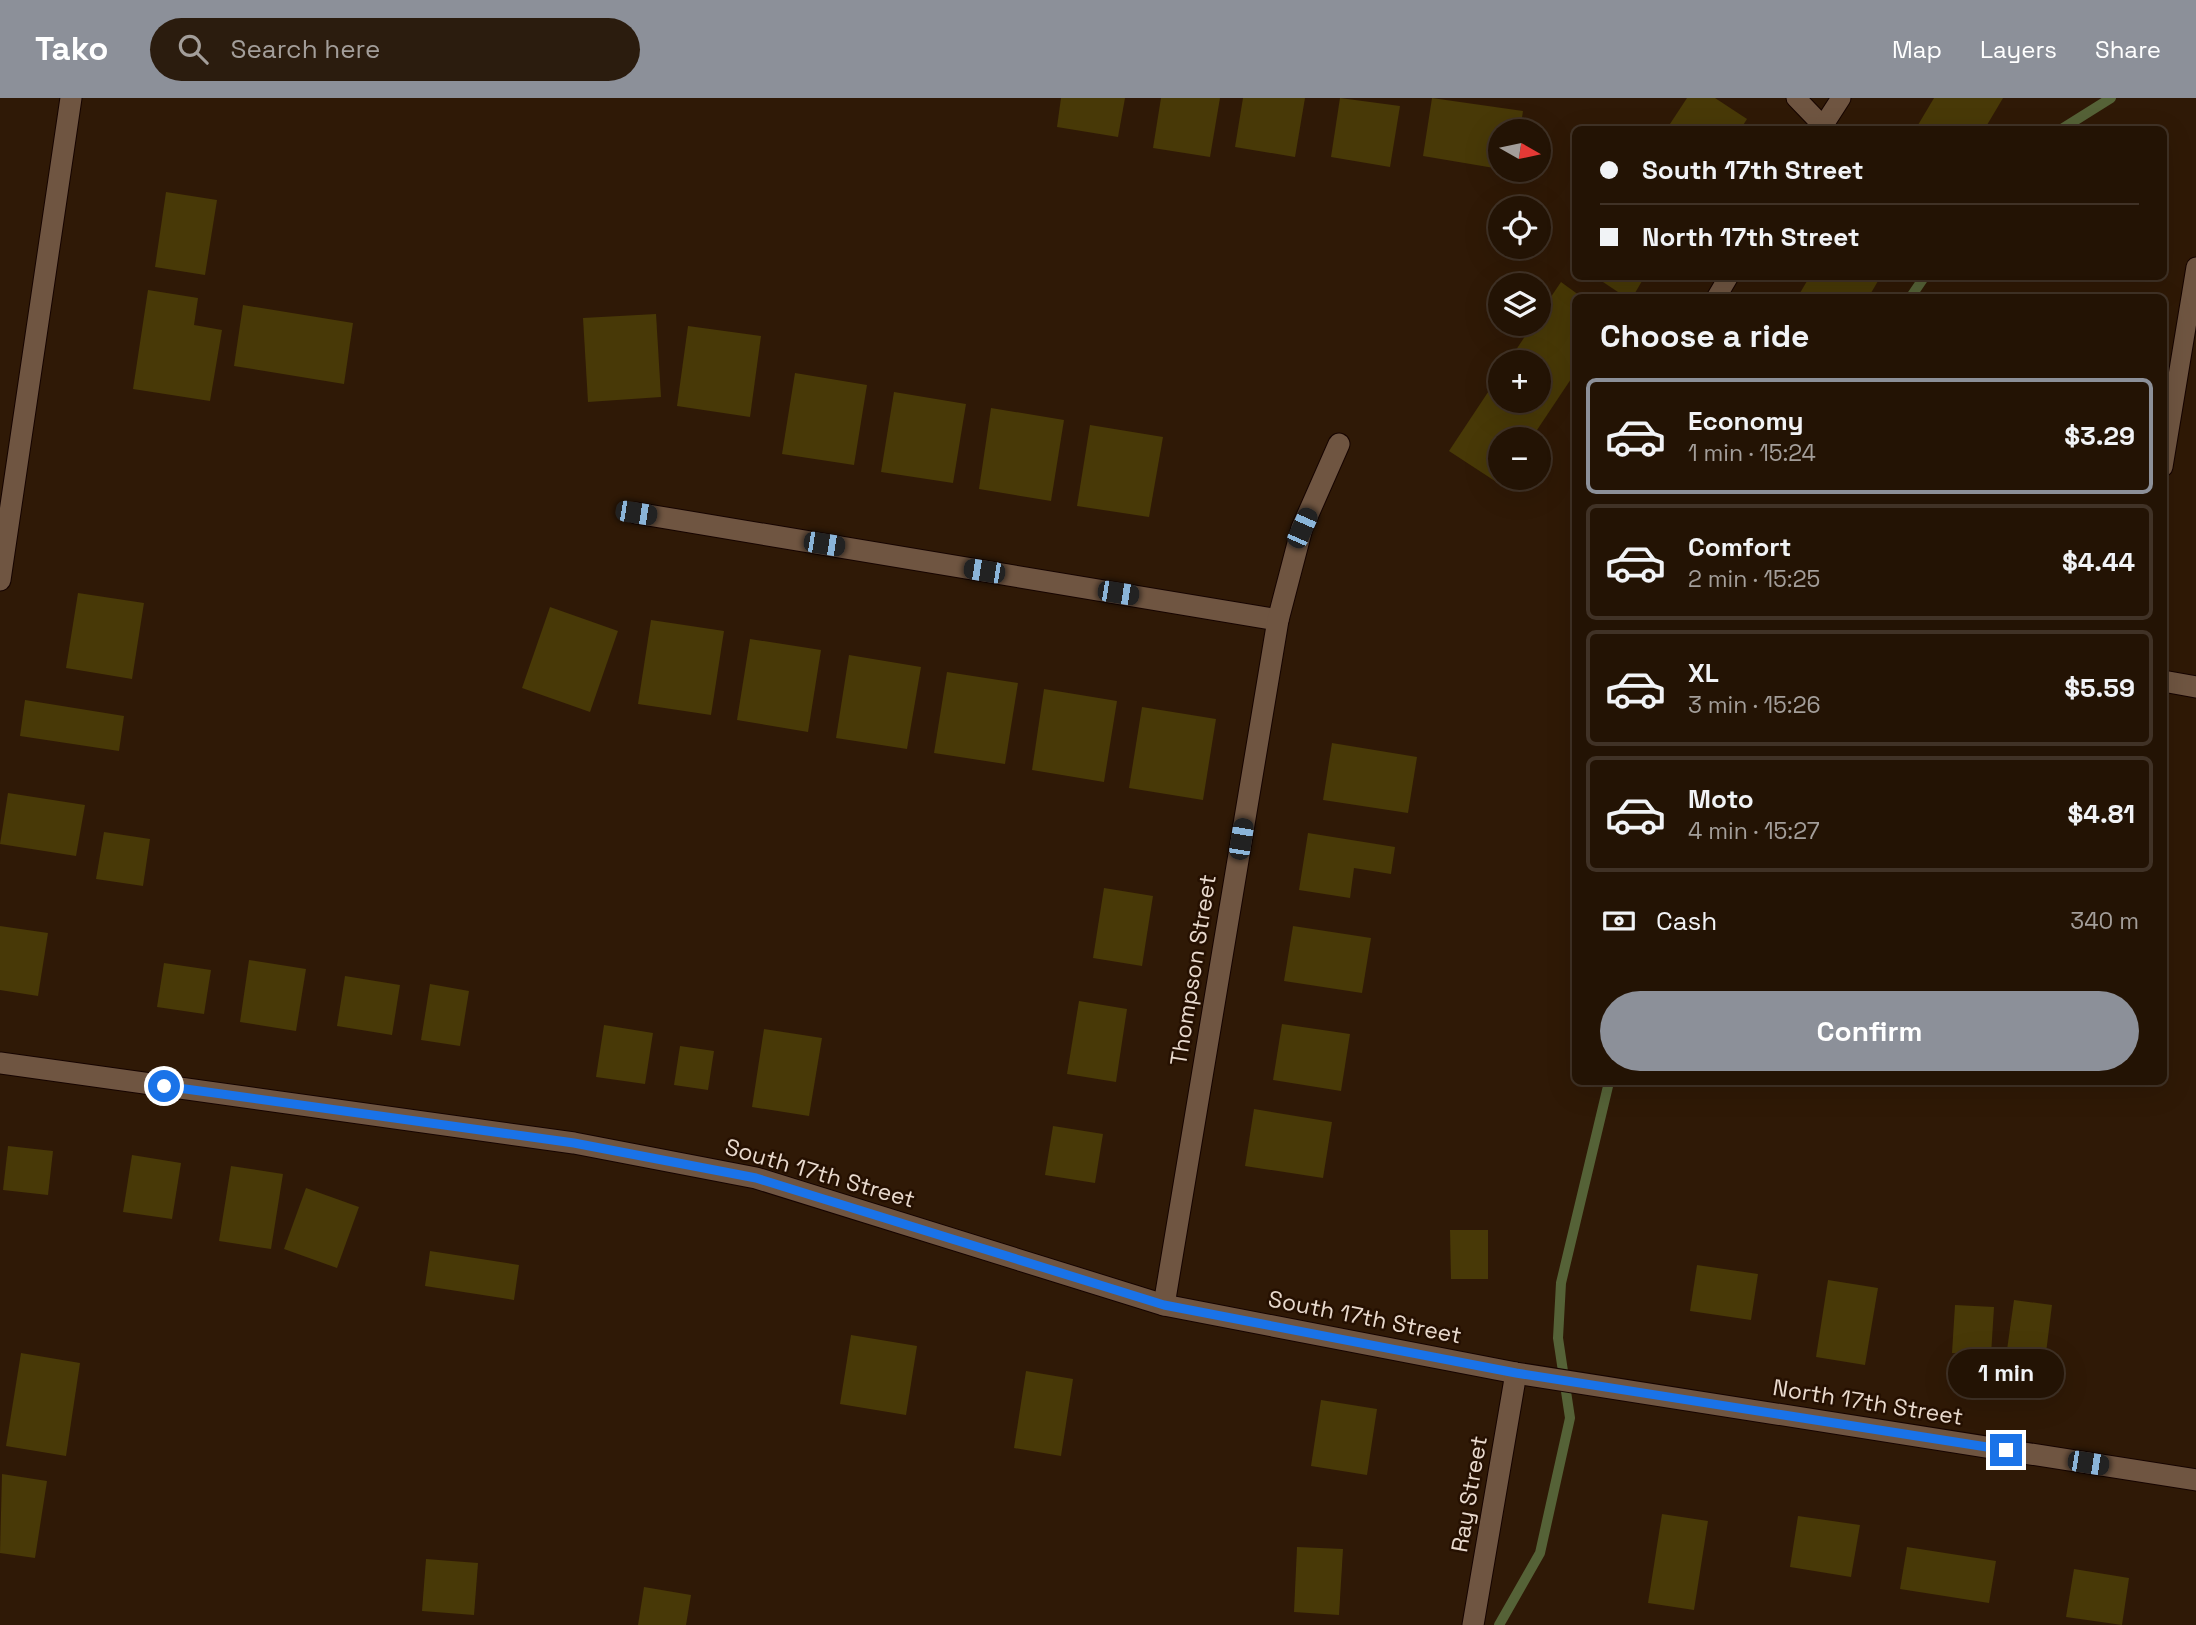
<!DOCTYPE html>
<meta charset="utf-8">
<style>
:root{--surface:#231304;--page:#2b1c0e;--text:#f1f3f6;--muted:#a39e9a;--line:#403226;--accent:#8c9099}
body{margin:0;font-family:"Space Grotesk",sans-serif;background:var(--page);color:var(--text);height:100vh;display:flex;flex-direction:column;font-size:26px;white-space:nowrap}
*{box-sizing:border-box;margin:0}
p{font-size:23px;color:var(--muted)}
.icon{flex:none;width:38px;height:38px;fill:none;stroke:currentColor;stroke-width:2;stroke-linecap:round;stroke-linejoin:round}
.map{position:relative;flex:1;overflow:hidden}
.panel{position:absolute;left:1572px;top:196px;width:595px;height:791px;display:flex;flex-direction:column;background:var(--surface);border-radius:10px;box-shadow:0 7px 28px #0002,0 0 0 2px var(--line)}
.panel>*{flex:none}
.hud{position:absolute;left:1572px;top:28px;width:595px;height:154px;border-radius:10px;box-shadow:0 7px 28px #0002,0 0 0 2px var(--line);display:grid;align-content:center;height:154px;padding:0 28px;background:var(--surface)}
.needle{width:46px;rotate:99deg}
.fabs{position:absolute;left:1488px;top:21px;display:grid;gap:14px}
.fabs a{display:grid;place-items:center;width:63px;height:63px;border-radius:50%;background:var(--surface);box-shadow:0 7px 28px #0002,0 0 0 2px var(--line);font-size:35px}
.end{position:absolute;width:32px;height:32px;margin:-16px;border:9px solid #1a73e8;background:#fff;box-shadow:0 0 0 4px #fff}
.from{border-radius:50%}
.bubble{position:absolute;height:49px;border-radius:24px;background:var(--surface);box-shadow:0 7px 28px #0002,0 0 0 2px var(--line);font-size:23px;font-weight:700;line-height:49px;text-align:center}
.car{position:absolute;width:21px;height:42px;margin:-21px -10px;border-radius:9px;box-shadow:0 0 5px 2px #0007;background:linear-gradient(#222 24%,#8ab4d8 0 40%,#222 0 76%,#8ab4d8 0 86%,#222 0)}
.hud b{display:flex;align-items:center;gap:24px;height:66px;font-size:26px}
.hud b+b{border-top:2px solid var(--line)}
.hud i{width:18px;height:18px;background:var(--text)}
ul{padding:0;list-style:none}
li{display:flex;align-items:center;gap:21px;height:116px;margin:0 14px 10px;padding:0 14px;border:4px solid var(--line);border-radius:10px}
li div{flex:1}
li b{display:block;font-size:26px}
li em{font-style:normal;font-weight:700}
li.on{border-color:var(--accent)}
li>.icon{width:63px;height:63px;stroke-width:1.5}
h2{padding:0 28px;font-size:32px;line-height:84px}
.pay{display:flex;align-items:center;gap:18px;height:77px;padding:0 28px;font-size:26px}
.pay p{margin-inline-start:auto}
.action{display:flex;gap:14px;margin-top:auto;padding:14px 28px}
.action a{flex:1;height:80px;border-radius:42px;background:var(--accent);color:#fff;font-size:28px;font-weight:700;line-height:80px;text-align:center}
header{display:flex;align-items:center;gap:42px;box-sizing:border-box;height:98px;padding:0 35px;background:var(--accent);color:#fff}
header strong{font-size:33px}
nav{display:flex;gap:38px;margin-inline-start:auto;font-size:24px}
.search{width:490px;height:63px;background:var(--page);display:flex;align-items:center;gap:18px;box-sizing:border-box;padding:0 24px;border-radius:38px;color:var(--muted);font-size:26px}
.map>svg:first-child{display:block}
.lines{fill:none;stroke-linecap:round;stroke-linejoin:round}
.stream{stroke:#556237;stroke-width:10}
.building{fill:#483907}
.lane-casing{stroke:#160400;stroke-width:21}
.street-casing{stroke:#160400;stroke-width:23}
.lane{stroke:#6f5541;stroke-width:19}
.street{stroke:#6f5541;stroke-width:21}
.route{stroke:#1a73e8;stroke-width:9}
.labels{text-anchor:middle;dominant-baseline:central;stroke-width:5;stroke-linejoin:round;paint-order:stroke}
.street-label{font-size:23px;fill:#e9dace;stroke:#251001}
</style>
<header>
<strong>Tako</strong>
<div class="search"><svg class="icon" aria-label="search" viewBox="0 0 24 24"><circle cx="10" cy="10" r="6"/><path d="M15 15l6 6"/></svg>Search here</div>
<nav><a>Map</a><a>Layers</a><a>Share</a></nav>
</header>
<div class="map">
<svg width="2196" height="1527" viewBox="0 0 2196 1527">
<rect width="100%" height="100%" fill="#2f1906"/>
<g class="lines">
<g class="stream">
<path d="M 2060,32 L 2111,0"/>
<path d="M 1910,200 L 1925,178"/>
<path d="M 1499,1527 L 1540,1455 L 1570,1320 L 1558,1240 L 1561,1185 L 1609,984"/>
</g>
</g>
<g class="building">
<path d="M 1061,0 L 1125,0 L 1118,39 L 1057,29 Z"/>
<path d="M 1161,0 L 1220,0 L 1210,59 L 1153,50 Z"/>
<path d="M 1243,0 L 1305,0 L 1295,59 L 1235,49 Z"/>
<path d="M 1340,0 L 1400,8 L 1390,69 L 1331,59 Z"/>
<path d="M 1432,0 L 1523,13 L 1520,33 L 1500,33 L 1500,71 L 1423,58 Z"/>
<path d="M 1687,0 L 1715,0 L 1747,21 L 1740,32 L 1666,32 Z"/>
<path d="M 1934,0 L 2003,0 L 1984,32 L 1915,32 Z"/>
<path d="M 166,94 L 217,102 L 205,177 L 155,169 Z"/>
<path d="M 1594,178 L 1645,178 L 1632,200 L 1627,200 Z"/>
<path d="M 1810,178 L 1881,178 L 1868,200 L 1797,200 Z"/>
<path d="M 1561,184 L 1583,200 L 1575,200 L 1575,275 L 1531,341 L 1500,341 L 1500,380 L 1506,380 L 1501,387 L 1449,353 L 1500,276 L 1500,303 L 1538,303 L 1538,264 L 1508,264 L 1533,226 L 1538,226 L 1538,218 Z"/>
<path d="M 148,192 L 198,200 L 194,227 L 222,232 L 210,303 L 133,291 Z"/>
<path d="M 243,207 L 353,225 L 344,286 L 234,268 Z"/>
<path d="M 656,216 L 661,299 L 588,304 L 583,220 Z"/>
<path d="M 688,228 L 761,238 L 750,319 L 677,308 Z"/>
<path d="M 795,275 L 867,287 L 854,367 L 782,356 Z"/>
<path d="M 894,294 L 966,306 L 953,385 L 881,374 Z"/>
<path d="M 991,310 L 1064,322 L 1051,403 L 979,391 Z"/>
<path d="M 1090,327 L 1163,339 L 1149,419 L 1077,408 Z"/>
<path d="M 78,495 L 144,505 L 132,581 L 66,570 Z"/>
<path d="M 550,509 L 618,533 L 590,614 L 522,590 Z"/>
<path d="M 651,522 L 724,533 L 711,617 L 638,606 Z"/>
<path d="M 750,541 L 821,552 L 808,634 L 737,622 Z"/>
<path d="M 849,557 L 921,569 L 907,651 L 836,640 Z"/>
<path d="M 947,574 L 1018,585 L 1005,666 L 934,655 Z"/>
<path d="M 1044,591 L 1117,603 L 1104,684 L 1032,672 Z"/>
<path d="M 25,602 L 124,618 L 119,653 L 20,638 Z"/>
<path d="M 1142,609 L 1216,621 L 1203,702 L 1129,690 Z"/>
<path d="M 1332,645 L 1417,659 L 1408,715 L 1323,702 Z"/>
<path d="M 8,695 L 85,707 L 76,758 L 0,746 Z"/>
<path d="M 104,734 L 150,741 L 143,788 L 96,781 Z"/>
<path d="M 1308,735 L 1395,749 L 1391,776 L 1354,770 L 1350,800 L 1299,792 Z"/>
<path d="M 1104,790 L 1153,798 L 1142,868 L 1093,860 Z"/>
<path d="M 0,828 L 48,835 L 38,898 L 0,892 Z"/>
<path d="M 1293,828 L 1371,840 L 1362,895 L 1284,883 Z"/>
<path d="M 249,862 L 306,871 L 296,933 L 240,924 Z"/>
<path d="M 164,865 L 211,872 L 204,916 L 157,909 Z"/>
<path d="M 345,878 L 400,887 L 392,937 L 337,928 Z"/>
<path d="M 430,886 L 469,893 L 460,948 L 421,942 Z"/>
<path d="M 1079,903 L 1127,911 L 1116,984 L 1067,976 Z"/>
<path d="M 1282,926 L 1350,936 L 1341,993 L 1273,982 Z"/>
<path d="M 604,927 L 653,935 L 645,986 L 596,979 Z"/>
<path d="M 764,931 L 822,940 L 809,1018 L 752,1009 Z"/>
<path d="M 680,948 L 714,953 L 708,992 L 674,987 Z"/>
<path d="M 1254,1011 L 1332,1024 L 1323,1080 L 1245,1068 Z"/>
<path d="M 1053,1028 L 1103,1036 L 1095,1085 L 1045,1077 Z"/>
<path d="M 8,1048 L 53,1053 L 48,1097 L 3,1092 Z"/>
<path d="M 132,1057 L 181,1065 L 172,1121 L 123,1114 Z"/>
<path d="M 231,1068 L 283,1076 L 271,1151 L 219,1143 Z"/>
<path d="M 306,1090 L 359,1109 L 337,1170 L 284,1151 Z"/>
<path d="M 1450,1132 L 1488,1132 L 1488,1181 L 1451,1181 Z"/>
<path d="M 430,1153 L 519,1167 L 514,1202 L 425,1188 Z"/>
<path d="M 1697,1167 L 1758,1176 L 1751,1222 L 1690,1213 Z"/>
<path d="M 1828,1182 L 1878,1190 L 1865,1267 L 1816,1259 Z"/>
<path d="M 2014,1202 L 2052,1207 L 2044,1271 L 2005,1266 Z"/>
<path d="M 1955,1207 L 1994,1209 L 1991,1257 L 1952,1255 Z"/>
<path d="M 851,1237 L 917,1248 L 906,1317 L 840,1306 Z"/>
<path d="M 21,1255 L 80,1265 L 66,1358 L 6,1348 Z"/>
<path d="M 1026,1273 L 1073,1281 L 1061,1358 L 1014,1350 Z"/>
<path d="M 1321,1302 L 1377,1311 L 1367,1377 L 1311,1368 Z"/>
<path d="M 2,1376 L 47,1383 L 35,1460 L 0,1455 Z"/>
<path d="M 1662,1416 L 1708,1423 L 1694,1512 L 1648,1505 Z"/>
<path d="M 1798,1418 L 1860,1427 L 1851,1479 L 1790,1469 Z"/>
<path d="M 1297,1449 L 1343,1451 L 1339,1517 L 1294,1514 Z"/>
<path d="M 1907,1449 L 1996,1463 L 1989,1505 L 1900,1491 Z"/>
<path d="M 426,1461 L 478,1465 L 474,1517 L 422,1513 Z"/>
<path d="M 2074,1471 L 2129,1480 L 2122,1527 L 2066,1519 Z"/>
<path d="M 644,1489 L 691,1497 L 686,1527 L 638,1527 Z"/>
</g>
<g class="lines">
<defs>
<g id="lane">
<path d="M 1796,0 L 1823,28 L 1820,32"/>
<path d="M 1823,28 L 1841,0"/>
<path d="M 1716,200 L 1729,178"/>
<path d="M 2163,369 L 2196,169"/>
</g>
<g id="street">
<path d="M 636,415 L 1278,522"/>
<path d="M 0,482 L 71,0"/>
<path d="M 2163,583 L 2196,589"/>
<path d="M 0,965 L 574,1045 L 756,1080 L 1164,1207 L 1516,1275 L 2196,1382"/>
<path d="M 1164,1207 L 1278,522 L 1302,430 L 1339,346"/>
<path d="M 1473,1527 L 1516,1275"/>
</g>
</defs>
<use href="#lane" class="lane-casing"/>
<use href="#street" class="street-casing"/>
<use href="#lane" class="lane"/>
<use href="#street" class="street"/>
</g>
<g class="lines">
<path class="route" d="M 164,988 L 574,1045 L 756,1080 L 1164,1207 L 1516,1275 L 2006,1352"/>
</g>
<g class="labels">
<g class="street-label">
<text transform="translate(1193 872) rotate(-81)">Thompson Street</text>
<text transform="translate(820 1075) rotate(16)">South 17th Street</text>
<text transform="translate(1365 1219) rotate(11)">South 17th Street</text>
<text transform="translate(1868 1304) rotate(9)">North 17th Street</text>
<text transform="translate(1469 1396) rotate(-80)">Ray Street</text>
</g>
</g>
</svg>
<div class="fabs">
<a><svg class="needle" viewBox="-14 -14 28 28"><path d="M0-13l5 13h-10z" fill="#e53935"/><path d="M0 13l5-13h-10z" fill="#a39e9a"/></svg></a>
<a><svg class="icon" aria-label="locate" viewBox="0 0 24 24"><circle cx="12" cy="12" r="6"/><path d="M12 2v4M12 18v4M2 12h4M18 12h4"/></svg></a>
<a><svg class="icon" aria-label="layers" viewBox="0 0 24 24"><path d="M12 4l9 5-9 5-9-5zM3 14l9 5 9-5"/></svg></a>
<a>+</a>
<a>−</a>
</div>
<i class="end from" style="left:164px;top:988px"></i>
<i class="end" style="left:2006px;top:1352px"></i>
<div class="bubble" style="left:1948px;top:1251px;width:116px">1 min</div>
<i class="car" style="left:636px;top:415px;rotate:99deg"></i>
<i class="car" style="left:1302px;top:430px;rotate:24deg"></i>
<i class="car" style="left:824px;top:446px;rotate:99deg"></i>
<i class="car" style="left:984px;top:473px;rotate:279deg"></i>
<i class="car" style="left:1118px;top:495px;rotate:99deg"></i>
<i class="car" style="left:1241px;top:741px;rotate:9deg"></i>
<i class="car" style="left:2088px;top:1365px;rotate:99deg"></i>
<div class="hud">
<b><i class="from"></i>South 17th Street</b>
<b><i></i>North 17th Street</b>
</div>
<section class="panel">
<h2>Choose a ride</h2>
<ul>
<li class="on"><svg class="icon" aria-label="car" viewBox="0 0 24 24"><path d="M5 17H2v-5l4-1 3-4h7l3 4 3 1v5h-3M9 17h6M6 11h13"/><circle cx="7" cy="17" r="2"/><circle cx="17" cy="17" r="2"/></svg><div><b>Economy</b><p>1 min · 15:24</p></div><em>$3.29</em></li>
<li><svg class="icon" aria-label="car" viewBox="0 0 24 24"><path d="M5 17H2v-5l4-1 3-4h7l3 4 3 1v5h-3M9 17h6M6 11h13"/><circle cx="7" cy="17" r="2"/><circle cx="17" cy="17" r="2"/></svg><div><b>Comfort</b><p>2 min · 15:25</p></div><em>$4.44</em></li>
<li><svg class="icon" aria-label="car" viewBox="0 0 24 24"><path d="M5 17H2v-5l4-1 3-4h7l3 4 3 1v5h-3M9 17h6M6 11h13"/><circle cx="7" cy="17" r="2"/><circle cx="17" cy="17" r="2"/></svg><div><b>XL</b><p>3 min · 15:26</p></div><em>$5.59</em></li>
<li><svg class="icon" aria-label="car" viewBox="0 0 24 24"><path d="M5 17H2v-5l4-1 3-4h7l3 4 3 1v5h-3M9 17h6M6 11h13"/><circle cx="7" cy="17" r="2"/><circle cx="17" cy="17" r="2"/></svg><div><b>Moto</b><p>4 min · 15:27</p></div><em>$4.81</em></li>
</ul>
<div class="pay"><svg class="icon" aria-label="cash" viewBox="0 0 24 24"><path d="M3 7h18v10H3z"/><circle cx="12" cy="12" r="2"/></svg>Cash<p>340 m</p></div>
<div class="action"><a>Confirm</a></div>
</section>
</div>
